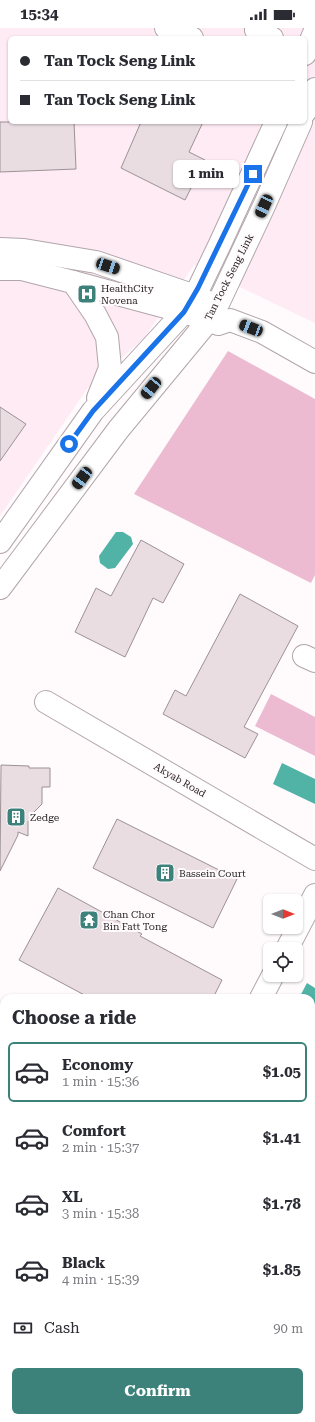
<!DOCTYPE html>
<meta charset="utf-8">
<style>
:root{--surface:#fff;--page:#f7f7f7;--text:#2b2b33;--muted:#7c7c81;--line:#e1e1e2;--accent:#3c827a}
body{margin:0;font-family:"Roboto Serif",serif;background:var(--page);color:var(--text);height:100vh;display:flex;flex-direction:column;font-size:15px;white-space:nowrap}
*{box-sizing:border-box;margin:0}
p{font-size:13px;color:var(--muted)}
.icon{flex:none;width:22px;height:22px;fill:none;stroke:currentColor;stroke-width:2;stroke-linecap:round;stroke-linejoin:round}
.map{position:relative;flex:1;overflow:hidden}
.drawer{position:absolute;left:0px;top:966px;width:315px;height:428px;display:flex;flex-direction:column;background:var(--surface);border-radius:12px 12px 0 0;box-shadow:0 1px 3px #0004}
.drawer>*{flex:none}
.hud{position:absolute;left:8px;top:8px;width:299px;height:88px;border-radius:6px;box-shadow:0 1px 3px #0004;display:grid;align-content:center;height:88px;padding:0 12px;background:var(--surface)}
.needle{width:26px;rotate:90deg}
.buttons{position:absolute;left:263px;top:866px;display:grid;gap:8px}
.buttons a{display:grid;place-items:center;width:40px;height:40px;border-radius:6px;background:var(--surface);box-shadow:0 1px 3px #0004;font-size:20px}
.end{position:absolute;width:18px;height:18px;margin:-9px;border:5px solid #1a73e8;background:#fff;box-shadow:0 0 0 2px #fff}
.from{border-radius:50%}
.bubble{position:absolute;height:28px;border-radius:6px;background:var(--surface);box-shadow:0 1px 3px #0004;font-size:13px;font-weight:700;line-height:28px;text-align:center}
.car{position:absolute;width:12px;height:24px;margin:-12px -6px;border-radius:5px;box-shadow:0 0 3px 1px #0007;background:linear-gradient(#222 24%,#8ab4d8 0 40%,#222 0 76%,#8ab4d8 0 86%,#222 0)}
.hud b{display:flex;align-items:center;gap:14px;height:38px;font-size:15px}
.hud b+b{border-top:1px solid var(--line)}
.hud i{width:10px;height:10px;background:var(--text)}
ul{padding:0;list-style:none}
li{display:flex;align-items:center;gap:12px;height:60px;margin:0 8px 6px;padding:0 4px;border:2px solid transparent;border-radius:6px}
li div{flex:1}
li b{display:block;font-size:15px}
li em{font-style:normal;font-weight:700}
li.selected{border-color:var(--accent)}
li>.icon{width:36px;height:36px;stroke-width:1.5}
h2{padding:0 12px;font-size:18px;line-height:48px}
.pay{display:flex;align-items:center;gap:10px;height:44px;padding:0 12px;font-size:15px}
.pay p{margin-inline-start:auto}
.action{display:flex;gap:8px;margin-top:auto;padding:8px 12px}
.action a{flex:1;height:46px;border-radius:6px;background:var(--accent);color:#fff;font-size:16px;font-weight:700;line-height:46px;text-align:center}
.status{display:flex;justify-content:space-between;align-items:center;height:28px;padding:0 20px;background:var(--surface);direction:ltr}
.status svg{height:11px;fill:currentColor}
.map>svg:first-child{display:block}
.built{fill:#ffebf4;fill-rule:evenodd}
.green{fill:#ecbbd2}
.water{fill:#51b2a6}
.building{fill:#e9dde2;stroke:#9c9195}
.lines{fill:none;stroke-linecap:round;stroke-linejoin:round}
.minor-casing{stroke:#b1a6ab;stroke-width:24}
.minor{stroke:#fff;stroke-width:22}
.route{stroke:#1a73e8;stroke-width:5}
.labels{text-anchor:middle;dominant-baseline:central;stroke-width:4;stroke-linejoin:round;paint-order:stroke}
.street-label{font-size:10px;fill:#231e20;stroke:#fffafc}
.poi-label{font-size:10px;fill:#231e20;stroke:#fffafc;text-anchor:start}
</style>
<div class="status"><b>15:34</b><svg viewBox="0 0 49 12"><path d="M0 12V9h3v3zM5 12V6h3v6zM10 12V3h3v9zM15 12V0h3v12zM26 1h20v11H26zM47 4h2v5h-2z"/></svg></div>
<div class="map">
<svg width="315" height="1394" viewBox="0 0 315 1394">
<rect width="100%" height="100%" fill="#fffafc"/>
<g class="built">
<path d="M 0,0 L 315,0 L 315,295 L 194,237 L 144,310 L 87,361 L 0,488 ZM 10,10 L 305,10 L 305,94 L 10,94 Z"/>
<path d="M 4,1217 L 4,1390 L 311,1390 L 311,1333 L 315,1338 L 315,1394 L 6,1394 L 0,1388 L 0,1218 Z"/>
</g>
<g class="green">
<path d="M 228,323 L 315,371 L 315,547 L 311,555 L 134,466 Z"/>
<path d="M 271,666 L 315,689 L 315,728 L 255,698 Z"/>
</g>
<g class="water">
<path d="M 116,504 L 123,504 L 131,509 L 133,516 L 115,540 L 108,541 L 100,535 L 99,528 Z"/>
<path d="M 282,735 L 315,751 L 315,776 L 273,756 Z"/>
<path d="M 307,955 L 315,960 L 315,985 L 311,992 L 311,970 L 299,970 Z"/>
</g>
<g class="building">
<path d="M 0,94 L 74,94 L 76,141 L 0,144 Z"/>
<path d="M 141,94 L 203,94 L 189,124 L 205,132 L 185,172 L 121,140 Z"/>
<path d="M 0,379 L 26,396 L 0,433 Z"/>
<path d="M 141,512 L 184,536 L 163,575 L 153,570 L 125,629 L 75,604 L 96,560 L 111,568 Z"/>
<path d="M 240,566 L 298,598 L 244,699 L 258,706 L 245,730 L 163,686 L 175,662 L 186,668 Z"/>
<path d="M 1,737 L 29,738 L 29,740 L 50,740 L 50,759 L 42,759 L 42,776 L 33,785 L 33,793 L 28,793 L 28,808 L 18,804 L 18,807 L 0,843 Z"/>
<path d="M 117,791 L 237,851 L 213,900 L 93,840 Z"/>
<path d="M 58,860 L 142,906 L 140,908 L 222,952 L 213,970 L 90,970 L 19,932 Z"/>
</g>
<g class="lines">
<defs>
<g id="minor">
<path d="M 166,0 L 192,10"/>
<path d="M 256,2 L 272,10"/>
<path d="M 305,26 L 315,3"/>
<path d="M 305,84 L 315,61"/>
<path d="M 0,221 L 24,222 L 96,234 L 195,268 L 208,274"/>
<path d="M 0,241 L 22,241 L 73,254 L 184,284 L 218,296 L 230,292 L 262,304 L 315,334"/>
<path d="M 73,254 L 95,286 L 107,309 L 110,340 L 98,370"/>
<path d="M 0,514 L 93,383 L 184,284 L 195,268 L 219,218 L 276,94"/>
<path d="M 0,560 L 118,402 L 208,293 L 217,278 L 264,178 L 301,94"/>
<path d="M 304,628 L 315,633"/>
<path d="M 46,674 L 315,831"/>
<path d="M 287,921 L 315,867"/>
<path d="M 261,970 L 273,947"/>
<path d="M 0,1183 L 4,1182"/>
<path d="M 311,1227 L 315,1231"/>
</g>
</defs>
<use href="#minor" class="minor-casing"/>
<use href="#minor" class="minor"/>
</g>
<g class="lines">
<path class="route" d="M 69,416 L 93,383 L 184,284 L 198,260 L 253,146"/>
</g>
<defs>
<symbol id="hospital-square" viewBox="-11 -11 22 22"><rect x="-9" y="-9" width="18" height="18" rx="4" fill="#3c827a" stroke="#fffafc"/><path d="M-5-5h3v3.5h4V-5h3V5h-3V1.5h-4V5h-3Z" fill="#fff"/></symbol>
<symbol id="building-square" viewBox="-11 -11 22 22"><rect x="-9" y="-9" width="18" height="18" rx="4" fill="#3c827a" stroke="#fffafc"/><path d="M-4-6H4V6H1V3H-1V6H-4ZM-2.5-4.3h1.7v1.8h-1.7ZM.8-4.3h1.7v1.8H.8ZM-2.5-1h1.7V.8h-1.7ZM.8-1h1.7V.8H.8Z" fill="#fff"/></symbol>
<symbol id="temple-square" viewBox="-11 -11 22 22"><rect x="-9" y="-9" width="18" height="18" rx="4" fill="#3c827a" stroke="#fffafc"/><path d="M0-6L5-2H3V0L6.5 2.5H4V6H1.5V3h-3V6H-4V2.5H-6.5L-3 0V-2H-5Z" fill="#fff"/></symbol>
</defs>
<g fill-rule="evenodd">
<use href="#hospital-square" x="76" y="255" width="22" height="22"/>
<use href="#building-square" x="5" y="778" width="22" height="22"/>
<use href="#building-square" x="154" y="834" width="22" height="22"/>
<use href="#temple-square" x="78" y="881" width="22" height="22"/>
</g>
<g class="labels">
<g class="street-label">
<text transform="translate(229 249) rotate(-63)">Tan Tock Seng Link</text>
<text transform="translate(180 752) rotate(30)">Akyab Road</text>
</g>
<g class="poi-label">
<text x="101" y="260">HealthCity<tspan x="101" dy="12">Novena</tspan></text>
<text x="30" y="789">Zedge</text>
<text x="179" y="845">Bassein Court</text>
<text x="103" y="886">Chan Chor<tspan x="103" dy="12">Bin Fatt Tong</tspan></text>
</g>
</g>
</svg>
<div class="buttons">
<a><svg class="needle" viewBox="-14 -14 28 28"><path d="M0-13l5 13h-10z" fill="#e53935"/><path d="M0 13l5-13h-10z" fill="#7c7c81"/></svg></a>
<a><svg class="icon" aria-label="locate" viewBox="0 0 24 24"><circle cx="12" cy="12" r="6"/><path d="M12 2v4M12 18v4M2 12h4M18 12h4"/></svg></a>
</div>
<i class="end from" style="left:69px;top:416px"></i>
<i class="end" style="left:253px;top:146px"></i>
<div class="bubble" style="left:173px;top:132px;width:66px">1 min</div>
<i class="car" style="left:264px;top:178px;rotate:205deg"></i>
<i class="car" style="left:108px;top:238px;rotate:108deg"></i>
<i class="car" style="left:251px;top:300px;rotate:291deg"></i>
<i class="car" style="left:151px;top:360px;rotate:219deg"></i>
<i class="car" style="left:82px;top:450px;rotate:217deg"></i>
<div class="hud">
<b><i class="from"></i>Tan Tock Seng Link</b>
<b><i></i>Tan Tock Seng Link</b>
</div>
<section class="drawer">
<h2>Choose a ride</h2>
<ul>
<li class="selected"><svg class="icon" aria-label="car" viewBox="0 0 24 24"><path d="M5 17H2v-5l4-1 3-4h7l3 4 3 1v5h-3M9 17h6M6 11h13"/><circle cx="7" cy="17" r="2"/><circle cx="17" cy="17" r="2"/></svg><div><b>Economy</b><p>1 min · 15:36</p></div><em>$1.05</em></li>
<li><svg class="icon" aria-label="car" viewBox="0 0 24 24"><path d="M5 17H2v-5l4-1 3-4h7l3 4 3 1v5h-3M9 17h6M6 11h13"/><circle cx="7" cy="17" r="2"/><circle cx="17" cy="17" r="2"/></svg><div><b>Comfort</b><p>2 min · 15:37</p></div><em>$1.41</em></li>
<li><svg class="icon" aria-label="car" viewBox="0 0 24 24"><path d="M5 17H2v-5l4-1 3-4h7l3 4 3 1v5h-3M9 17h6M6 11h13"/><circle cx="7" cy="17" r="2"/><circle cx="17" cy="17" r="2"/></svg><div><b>XL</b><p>3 min · 15:38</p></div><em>$1.78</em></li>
<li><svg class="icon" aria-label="car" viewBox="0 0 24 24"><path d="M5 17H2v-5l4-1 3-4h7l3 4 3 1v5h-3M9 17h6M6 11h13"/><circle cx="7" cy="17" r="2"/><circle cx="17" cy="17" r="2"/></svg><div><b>Black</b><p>4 min · 15:39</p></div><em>$1.85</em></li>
</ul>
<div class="pay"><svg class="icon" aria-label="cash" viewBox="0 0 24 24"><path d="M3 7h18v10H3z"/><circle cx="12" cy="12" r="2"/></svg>Cash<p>90 m</p></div>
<div class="action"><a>Confirm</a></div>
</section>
</div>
